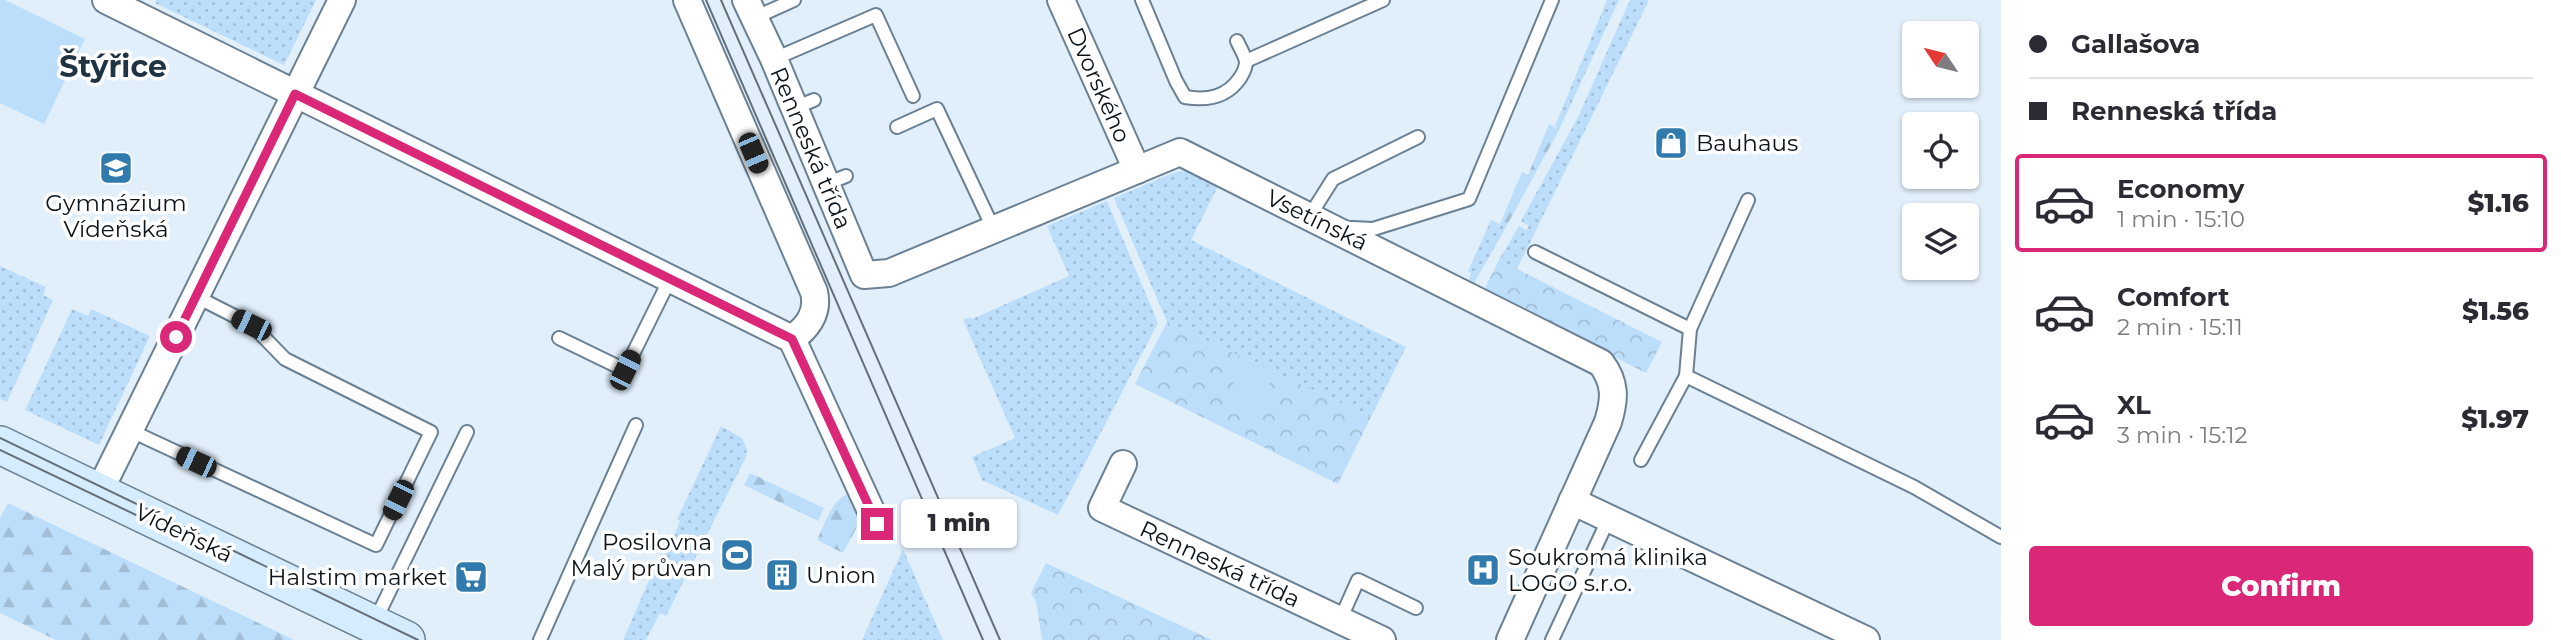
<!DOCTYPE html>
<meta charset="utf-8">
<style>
:root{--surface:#fff;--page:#f7f7f7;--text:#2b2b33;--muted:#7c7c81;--line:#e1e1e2;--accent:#db2777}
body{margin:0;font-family:Montserrat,sans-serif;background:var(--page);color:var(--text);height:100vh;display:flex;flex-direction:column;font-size:26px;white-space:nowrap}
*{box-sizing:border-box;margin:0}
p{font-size:23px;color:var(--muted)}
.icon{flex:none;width:38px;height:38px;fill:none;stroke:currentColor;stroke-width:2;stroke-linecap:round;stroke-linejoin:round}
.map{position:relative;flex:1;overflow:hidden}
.sheet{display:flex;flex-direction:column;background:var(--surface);width:560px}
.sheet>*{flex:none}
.banner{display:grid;align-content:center;height:154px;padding:0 28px;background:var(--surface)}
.needle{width:46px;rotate:305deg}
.controls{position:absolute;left:1902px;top:21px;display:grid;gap:14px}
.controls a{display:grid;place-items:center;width:77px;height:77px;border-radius:7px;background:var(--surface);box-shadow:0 2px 5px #0004;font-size:35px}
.end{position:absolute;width:32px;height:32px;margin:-16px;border:9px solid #db2777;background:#fff;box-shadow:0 0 0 4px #fff}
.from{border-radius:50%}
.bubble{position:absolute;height:49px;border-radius:7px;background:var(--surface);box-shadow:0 2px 5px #0004;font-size:23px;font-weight:800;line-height:49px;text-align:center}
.car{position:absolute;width:21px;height:42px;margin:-21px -10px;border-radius:9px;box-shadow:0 0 5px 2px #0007;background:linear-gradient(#222 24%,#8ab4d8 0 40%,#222 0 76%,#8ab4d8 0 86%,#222 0)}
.banner b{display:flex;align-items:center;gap:24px;height:66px;font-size:26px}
.banner b+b{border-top:2px solid var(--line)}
.banner i{width:18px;height:18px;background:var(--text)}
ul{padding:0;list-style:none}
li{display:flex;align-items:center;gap:21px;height:98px;margin:0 14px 10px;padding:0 14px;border:4px solid transparent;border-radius:7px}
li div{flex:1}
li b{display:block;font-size:26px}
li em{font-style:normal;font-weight:800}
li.on{border-color:var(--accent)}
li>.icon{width:63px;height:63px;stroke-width:1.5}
.primary-button{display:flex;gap:14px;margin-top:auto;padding:14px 28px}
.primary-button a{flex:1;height:80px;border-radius:7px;background:var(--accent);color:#fff;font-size:28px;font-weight:800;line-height:80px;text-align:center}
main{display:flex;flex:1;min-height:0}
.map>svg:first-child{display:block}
.grass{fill:url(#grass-dots)}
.forest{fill:url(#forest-firs)}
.park{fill:url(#park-crowns)}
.pitch{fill:#bddefa}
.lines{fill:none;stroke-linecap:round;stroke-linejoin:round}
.lane-casing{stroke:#6b8193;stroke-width:16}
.street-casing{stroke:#6b8193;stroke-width:30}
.secondary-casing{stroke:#6b8193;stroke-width:40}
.lane{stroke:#fff;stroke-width:12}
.street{stroke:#fff;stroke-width:26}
.secondary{stroke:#d5ecfe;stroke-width:37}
.tram{stroke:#646f78;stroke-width:2}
.route{stroke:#db2777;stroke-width:9}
.labels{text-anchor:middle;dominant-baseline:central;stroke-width:7;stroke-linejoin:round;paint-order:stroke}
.street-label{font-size:23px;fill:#0b131a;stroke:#fff}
.poi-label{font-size:23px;fill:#0b131a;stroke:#fff;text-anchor:start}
.district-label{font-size:30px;font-weight:bold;fill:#203343;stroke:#fff}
</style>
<main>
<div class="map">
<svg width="2001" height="640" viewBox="0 0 2001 640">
<defs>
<pattern id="grass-dots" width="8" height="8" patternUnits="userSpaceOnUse" patternTransform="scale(1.75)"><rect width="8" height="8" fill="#bddefa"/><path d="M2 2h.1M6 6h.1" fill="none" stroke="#a1bed6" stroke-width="1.8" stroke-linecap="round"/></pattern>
<pattern id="forest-firs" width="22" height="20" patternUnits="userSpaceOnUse" patternTransform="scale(1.75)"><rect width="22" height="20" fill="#bddefa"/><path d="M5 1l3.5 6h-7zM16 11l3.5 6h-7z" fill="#a1bed6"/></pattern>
<pattern id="park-crowns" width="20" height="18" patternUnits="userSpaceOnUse" patternTransform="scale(1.75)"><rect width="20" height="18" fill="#bddefa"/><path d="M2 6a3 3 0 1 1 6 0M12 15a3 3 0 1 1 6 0" fill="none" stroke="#a1bed6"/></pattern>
</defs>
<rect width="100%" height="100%" fill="#e1effb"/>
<g class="grass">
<path d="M 156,0 L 316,0 L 284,65 L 155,3 Z"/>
<path d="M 1607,0 L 1619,0 L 1559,130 L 1555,126 Z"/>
<path d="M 1630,0 L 1649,0 L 1517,269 L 1499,260 L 1519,226 L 1526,230 L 1529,226 L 1521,221 L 1578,117 Z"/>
<path d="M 1185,171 L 1218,186 L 1191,240 L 1406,347 L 1371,417 L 1167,322 L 1114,198 L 1173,173 Z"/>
<path d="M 1107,201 L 1158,323 L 1058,515 L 982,480 L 972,457 L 1015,438 L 963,320 L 970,317 L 972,319 L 1069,276 L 1047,226 Z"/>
<path d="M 1491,220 L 1506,227 L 1473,285 L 1466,288 L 1471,273 L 1468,271 Z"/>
<path d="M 0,266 L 46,287 L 43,295 L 53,300 L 7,402 L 0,399 Z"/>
<path d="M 72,309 L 88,316 L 91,309 L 150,336 L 99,445 L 25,410 Z"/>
<path d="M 721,426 L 742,438 L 747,449 L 746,457 L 666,616 L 660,613 L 646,640 L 623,640 L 664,546 L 669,547 L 680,521 L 677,519 Z"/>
<path d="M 903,549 L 943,640 L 862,640 Z"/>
</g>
<g class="forest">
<path d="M 1549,124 L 1559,130 L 1506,227 L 1500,224 L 1522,172 L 1528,175 Z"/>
<path d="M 750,473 L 824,508 L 818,521 L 744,485 Z"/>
<path d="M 848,494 L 860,521 L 843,553 L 817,540 C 824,526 832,499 848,494 Z"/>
<path d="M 8,503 L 294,640 L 56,640 L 0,613 L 0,518 Z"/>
</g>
<g class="park">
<path d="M 1499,260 L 1662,342 L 1646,373 L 1484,290 Z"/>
<path d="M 1167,322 L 1371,417 L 1338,484 L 1135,384 Z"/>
<path d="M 1046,563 L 1212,640 L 1042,640 L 1036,601 L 1031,593 Z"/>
</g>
<g class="pitch">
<path d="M 0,0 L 5,0 L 85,39 L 44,124 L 0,103 Z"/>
<path d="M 1245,360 L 1274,374 L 1251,421 L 1222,407 Z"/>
</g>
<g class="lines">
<defs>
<g id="lane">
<path d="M 1142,0 L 1176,81 L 1185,97 C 1208,101 1227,97 1240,78 C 1243,73 1246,69 1246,62 C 1245,55 1240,48 1237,41"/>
<path d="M 754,18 L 794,0"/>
<path d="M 774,59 L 876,15 L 913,96"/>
<path d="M 1246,61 L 1383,0"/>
<path d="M 794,108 L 814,100"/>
<path d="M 897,127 L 937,109 L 994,230"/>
<path d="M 826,184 L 846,176"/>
<path d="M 1309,217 L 1333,179 L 1418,137"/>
<path d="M 1350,232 L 1352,228 L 1373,229 L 1469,199 L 1552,0"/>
<path d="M 1535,252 L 1690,329 L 1686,376 L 1914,487 L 2001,537"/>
<path d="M 1690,329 L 1748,200"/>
<path d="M 559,338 L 625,370 L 670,279"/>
<path d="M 129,430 L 376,545 L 431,432 L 285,359 L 252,325 L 195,296"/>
<path d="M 1641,460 L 1686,376"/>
<path d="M 1340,620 L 1358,580 L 1416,608"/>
<path d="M 375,621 L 467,432"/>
<path d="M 540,640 L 636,425"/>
<path d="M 1552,640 L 1609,518"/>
</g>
<g id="street">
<path d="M 106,0 L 792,339"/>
<path d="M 687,0 L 814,292 C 819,313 808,327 792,339"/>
<path d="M 746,0 L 774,59 L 864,275 L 889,273 L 1180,152 L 1601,363 C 1616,383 1615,399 1608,422 L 1510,640"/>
<path d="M 1061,0 L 1137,170"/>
<path d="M 792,339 L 877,524"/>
<path d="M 1123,464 L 1102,508 L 1382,640"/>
<path d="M 99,492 L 342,0"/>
<path d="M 1572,501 L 1866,640"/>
</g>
<path id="secondary" d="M 0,445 L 406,640"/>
</defs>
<use href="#lane" class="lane-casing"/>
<use href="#street" class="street-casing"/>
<use href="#secondary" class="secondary-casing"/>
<use href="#lane" class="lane"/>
<use href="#street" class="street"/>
<use href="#secondary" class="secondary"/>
<g class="tram">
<path d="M 706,0 L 983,640"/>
<path d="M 721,0 L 1000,640"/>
<path d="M 0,438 L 418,640"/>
<path d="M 0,450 L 180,536"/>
</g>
</g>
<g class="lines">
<path class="route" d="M 176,337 L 295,94 L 792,339 L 877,524"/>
</g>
<defs>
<symbol id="shop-square" viewBox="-11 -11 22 22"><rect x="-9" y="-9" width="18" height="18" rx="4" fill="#317aae" stroke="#fff"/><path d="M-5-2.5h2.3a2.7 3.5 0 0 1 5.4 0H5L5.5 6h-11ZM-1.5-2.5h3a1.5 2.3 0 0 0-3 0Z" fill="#fff"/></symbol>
<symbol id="school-square" viewBox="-11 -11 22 22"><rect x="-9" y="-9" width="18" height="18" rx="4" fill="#317aae" stroke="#fff"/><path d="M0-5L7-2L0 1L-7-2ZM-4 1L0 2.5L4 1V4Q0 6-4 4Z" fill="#fff"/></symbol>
<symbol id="stadium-square" viewBox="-11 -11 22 22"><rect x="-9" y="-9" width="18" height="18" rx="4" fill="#317aae" stroke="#fff"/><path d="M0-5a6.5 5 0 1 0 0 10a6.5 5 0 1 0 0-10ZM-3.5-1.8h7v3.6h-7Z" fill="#fff"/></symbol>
<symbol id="hospital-square" viewBox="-11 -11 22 22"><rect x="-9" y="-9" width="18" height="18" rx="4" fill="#317aae" stroke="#fff"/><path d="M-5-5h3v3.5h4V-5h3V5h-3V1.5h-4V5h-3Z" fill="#fff"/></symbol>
<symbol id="building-square" viewBox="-11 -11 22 22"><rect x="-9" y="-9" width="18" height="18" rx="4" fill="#317aae" stroke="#fff"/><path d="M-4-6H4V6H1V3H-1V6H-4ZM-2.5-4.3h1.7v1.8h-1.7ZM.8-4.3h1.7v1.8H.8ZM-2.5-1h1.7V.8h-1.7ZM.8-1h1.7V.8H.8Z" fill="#fff"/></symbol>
<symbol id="supermarket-square" viewBox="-11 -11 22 22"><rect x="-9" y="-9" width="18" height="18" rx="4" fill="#317aae" stroke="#fff"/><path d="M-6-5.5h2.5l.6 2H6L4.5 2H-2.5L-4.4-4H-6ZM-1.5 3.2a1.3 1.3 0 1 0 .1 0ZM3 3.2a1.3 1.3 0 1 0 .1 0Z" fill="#fff"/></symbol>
</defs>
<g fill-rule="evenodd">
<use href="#shop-square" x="1652" y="124" width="38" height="38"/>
<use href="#school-square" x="97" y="149" width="38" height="38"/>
<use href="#stadium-square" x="718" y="536" width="38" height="38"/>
<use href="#hospital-square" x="1464" y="551" width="38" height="38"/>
<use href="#building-square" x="763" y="556" width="38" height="38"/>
<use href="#supermarket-square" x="452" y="558" width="38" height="38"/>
</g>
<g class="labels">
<g class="street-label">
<text transform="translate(1099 85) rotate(66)">Dvorského</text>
<text transform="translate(811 148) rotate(67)">Renneská třída</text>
<text transform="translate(1317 220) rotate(26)">Vsetínská</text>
<text transform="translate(184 533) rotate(26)">Vídeňská</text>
<text transform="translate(1220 564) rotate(25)">Renneská třída</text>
</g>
<g class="poi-label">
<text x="1696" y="143">Bauhaus</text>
<text x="116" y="203" text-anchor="middle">Gymnázium<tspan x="116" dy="26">Vídeňská</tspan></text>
<text x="712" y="542" text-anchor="end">Posilovna<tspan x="712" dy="26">Malý průvan</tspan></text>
<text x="1508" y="557">Soukromá klinika<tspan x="1508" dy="26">LOGO s.r.o.</tspan></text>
<text x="806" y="575">Union</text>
<text x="447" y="577" text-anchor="end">Halstim market</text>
</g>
<g class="district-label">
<text x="113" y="66">Štýřice</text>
</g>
</g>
</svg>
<div class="controls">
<a><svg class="needle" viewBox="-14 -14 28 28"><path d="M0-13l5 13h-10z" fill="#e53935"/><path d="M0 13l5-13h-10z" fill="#7c7c81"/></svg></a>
<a><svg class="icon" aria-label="locate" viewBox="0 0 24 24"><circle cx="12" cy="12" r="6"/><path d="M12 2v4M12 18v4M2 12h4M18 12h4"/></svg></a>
<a><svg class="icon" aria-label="layers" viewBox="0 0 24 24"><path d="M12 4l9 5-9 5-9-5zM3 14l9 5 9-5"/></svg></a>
</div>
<i class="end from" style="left:176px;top:337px"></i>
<i class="end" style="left:877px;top:524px"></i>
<div class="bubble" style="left:901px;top:499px;width:116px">1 min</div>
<i class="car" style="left:753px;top:153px;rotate:157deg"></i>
<i class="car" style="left:251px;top:325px;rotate:296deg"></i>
<i class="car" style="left:625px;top:370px;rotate:26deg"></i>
<i class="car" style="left:196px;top:462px;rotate:295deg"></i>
<i class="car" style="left:398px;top:500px;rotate:206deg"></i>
</div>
<section class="sheet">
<div class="banner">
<b><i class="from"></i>Gallašova</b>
<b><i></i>Renneská třída</b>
</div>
<ul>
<li class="on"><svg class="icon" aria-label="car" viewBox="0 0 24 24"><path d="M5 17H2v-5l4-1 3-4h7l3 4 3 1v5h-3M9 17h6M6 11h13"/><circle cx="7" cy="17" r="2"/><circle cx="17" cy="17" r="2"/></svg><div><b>Economy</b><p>1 min · 15:10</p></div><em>$1.16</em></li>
<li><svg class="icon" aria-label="car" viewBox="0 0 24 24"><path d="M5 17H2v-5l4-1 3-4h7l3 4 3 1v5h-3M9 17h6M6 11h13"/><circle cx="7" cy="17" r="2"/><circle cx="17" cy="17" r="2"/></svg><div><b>Comfort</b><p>2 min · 15:11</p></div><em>$1.56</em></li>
<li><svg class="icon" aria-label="car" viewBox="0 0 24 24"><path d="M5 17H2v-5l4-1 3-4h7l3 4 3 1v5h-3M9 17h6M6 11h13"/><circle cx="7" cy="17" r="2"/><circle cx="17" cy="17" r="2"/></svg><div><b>XL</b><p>3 min · 15:12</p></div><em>$1.97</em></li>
</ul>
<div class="primary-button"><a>Confirm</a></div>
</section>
</main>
